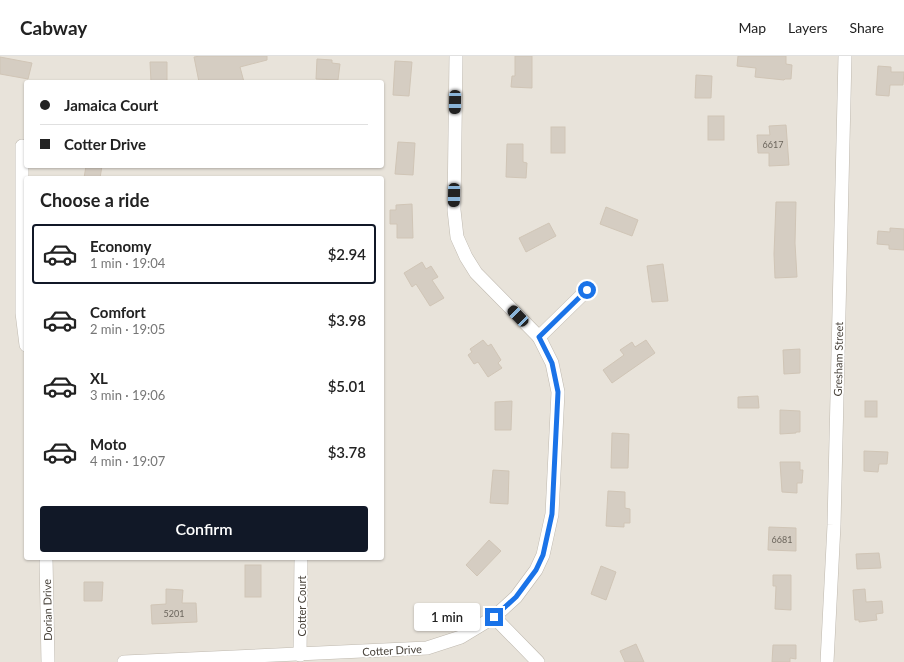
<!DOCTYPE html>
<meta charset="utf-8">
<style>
:root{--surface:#fff;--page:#f2f2f2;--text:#222;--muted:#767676;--line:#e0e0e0;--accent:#111827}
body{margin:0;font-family:Lato,sans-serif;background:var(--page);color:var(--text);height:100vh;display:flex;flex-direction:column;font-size:15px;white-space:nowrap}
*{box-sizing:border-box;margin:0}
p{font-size:13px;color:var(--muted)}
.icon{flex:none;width:22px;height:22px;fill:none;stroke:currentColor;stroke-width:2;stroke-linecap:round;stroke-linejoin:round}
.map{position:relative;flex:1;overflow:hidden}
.panel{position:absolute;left:24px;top:120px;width:360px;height:384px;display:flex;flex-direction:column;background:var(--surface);border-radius:4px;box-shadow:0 1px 3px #0004}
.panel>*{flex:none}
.banner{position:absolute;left:24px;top:24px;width:360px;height:88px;border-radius:4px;box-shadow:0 1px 3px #0004;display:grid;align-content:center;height:88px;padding:0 16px;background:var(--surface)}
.end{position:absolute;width:18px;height:18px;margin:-9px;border:5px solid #1a73e8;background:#fff;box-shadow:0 0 0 2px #fff}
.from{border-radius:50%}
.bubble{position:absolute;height:28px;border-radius:4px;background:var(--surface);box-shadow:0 1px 3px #0004;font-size:13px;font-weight:600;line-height:28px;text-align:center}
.car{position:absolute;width:12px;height:24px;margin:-12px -6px;border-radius:5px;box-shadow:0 0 3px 1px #0007;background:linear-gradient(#222 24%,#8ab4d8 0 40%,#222 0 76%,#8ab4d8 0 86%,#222 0)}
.banner b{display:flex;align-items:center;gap:14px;height:38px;font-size:15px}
.banner b+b{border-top:1px solid var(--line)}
.banner i{width:10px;height:10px;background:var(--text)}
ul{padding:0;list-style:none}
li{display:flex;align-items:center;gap:12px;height:60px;margin:0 8px 6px;padding:0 8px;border:2px solid transparent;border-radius:4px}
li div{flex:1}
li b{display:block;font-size:15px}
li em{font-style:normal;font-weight:600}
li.current{border-color:var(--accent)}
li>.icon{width:36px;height:36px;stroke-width:1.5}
h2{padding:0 16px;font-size:18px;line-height:48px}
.cta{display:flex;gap:8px;margin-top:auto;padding:8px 16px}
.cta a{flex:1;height:46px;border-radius:4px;background:var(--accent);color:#fff;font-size:16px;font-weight:600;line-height:46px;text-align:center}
header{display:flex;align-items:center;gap:24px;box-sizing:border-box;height:56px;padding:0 20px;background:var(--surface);border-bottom:1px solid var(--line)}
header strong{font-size:19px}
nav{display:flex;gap:22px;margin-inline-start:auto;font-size:14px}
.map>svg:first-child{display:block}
.residential{fill:#e8e3da;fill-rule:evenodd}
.building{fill:#d5cdc2;stroke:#d0c5b6}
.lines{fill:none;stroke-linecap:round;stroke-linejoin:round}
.street-casing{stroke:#bfb9af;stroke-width:14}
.street{stroke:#fff;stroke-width:13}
.route{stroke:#1a73e8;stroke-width:5}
.labels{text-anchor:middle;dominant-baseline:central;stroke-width:3.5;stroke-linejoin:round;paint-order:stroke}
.number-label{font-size:9px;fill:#6b655c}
.street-label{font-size:11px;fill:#48423a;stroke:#fff}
</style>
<header>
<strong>Cabway</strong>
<nav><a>Map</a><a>Layers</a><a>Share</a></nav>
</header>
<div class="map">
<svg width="904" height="606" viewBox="0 0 904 606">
<rect width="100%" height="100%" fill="#f5f2ec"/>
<path class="residential" d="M 0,0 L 904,0 L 904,606 L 0,606 ZM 26,26 L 382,26 L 382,110 L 26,110 ZM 26,122 L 382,122 L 382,502 L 26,502 Z"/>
<g class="building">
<path d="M 200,0 L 267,0 L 267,4 L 240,11 L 244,26 L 199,26 L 194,1 Z"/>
<path d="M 515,0 L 532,0 L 532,32 L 511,31 L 512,20 L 515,20 Z"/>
<path d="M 738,0 L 786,0 L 786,8 L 792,9 L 791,23 L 785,23 L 784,24 L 755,21 L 756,12 L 737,10 Z"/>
<path d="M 0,1 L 32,7 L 28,23 L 0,18 Z"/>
<path d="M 317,3 L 332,4 L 332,7 L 340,8 L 338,24 L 316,23 Z"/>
<path d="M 395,5 L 412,6 L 409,40 L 393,39 Z"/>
<path d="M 150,6 L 167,6 L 167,26 L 151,26 Z"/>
<path d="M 878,10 L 891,11 L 891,16 L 904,16 L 903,29 L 890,29 L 889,40 L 876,39 Z"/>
<path d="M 696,19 L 712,20 L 711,42 L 695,42 Z"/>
<rect x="708" y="60" width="16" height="24"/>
<path d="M 786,69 L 789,109 L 769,110 L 769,97 L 758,97 L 757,79 L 770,79 L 769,70 Z"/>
<rect x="551" y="71" width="14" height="26"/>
<path d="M 398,86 L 415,87 L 413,119 L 395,118 Z"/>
<path d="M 507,88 L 523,88 L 523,106 L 527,107 L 526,122 L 506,121 Z"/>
<path d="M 86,110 L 102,110 L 100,122 L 84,122 Z"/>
<path d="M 776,146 L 796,146 L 795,187 L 797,221 L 775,222 L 774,198 Z"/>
<path d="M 412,148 L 413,182 L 397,182 L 397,168 L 390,168 L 390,154 L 396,154 L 396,149 Z"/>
<path d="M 606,151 L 638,164 L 632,180 L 600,168 Z"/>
<path d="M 549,167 L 556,180 L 526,196 L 519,182 Z"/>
<path d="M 890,172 L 904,173 L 904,194 L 889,193 L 889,189 L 877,188 L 878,175 L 890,176 Z"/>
<path d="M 422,206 L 426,213 L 431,210 L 438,221 L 432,224 L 444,242 L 430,250 L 416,228 L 412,231 L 404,217 Z"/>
<path d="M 663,208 L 668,245 L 652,246 L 647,210 Z"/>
<path d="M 483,284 L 488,290 L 491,288 L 501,304 L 498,307 L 502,312 L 488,321 L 478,306 L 474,308 L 468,299 L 472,296 L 470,293 Z"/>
<path d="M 646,284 L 655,297 L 612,327 L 603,314 L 624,299 L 620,294 L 632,286 L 635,291 Z"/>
<path d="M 800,293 L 800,317 L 784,318 L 783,294 Z"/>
<path d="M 758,340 L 759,352 L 738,352 L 738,341 Z"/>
<path d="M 512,345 L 511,374 L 495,374 L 495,346 Z"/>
<rect x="865" y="345" width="12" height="16"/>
<path d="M 780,354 L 800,355 L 800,376 L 796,376 L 796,377 L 780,378 Z"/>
<path d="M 612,377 L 629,378 L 628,412 L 611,412 Z"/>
<path d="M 864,395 L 888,396 L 887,408 L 879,408 L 878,416 L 864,415 Z"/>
<path d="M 780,406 L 800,406 L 800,414 L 803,414 L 802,427 L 797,427 L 797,437 L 782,436 Z"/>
<path d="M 493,414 L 509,415 L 508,448 L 490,447 Z"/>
<path d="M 608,435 L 625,436 L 625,452 L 630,453 L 630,467 L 624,467 L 624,471 L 606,470 Z"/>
<path d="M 769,471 L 796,472 L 796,495 L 768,494 Z"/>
<path d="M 489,484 L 501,495 L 477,520 L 466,509 Z"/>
<path d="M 879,497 L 881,512 L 857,513 L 856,498 Z"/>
<rect x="245" y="509" width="16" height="32"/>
<path d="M 601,510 L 616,516 L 606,544 L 591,538 Z"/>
<path d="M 773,519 L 791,519 L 791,554 L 775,553 L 776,530 L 773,530 Z"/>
<path d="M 84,526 L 103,526 L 102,545 L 84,545 Z"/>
<path d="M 166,533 L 183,534 L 182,547 L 196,547 L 197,566 L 152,568 L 151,549 L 166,548 Z"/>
<path d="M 865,533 L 866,546 L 882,545 L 883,557 L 876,558 L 877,564 L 859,566 L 859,564 L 855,564 L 853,534 Z"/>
<path d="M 636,588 L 644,606 L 625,606 L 620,595 Z"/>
<path d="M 773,589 L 796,589 L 796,603 L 790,602 L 790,606 L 772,606 Z"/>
</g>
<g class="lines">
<defs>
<g id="street">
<path d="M 22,90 L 22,257 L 26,289"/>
<path d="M 539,281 L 587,234"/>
<path d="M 46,502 L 48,606"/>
<path d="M 494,561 L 538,606"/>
<path d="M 300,599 L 301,502"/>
<path d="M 124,606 L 427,592 L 461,581 L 494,561 L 516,541 L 536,514 L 543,499 L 552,458 L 558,336 L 552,307 L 539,281 L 476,217 L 466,201 L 457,181 L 454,154 L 456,0"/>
<path d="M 827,606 L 834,469 L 845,0"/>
</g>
</defs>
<use href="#street" class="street-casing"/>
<use href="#street" class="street"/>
</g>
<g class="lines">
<path class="route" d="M 494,561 L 516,541 L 536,514 L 543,499 L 552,458 L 558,336 L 552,307 L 539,281 L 587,234"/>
</g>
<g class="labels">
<g class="number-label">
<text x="773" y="88">6617</text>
<text x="782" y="483">6681</text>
<text x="174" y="557">5201</text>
</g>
<g class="street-label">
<text transform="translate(838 303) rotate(-89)">Gresham Street</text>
<text transform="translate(301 550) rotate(-90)">Cotter Court</text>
<text transform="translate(47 554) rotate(-91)">Dorian Drive</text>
<text transform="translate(392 594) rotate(-3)">Cotter Drive</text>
</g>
</g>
</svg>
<i class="end from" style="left:587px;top:234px"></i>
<i class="end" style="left:494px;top:561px"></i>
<div class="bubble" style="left:414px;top:547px;width:66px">1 min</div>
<i class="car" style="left:455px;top:46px;rotate:181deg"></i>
<i class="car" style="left:454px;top:139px;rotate:181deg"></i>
<i class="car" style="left:518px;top:260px;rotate:316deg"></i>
<div class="banner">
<b><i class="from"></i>Jamaica Court</b>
<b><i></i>Cotter Drive</b>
</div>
<section class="panel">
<h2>Choose a ride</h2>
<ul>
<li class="current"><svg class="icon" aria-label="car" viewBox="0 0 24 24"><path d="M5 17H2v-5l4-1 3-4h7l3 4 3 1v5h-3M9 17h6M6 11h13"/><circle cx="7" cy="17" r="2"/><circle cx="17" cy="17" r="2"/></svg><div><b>Economy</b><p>1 min · 19:04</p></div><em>$2.94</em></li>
<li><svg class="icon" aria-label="car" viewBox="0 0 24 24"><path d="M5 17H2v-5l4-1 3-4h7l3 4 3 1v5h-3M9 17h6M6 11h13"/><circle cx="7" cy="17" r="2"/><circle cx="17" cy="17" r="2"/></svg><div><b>Comfort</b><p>2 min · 19:05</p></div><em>$3.98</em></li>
<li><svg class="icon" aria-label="car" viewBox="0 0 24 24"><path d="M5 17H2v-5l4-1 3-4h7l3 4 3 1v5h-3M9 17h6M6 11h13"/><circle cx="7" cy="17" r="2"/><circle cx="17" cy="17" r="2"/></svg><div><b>XL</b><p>3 min · 19:06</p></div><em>$5.01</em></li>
<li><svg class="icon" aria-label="car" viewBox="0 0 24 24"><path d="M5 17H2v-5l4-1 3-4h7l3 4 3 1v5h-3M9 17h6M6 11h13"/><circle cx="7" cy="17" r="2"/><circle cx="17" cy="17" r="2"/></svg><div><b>Moto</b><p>4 min · 19:07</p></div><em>$3.78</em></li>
</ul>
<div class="cta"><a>Confirm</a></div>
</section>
</div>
